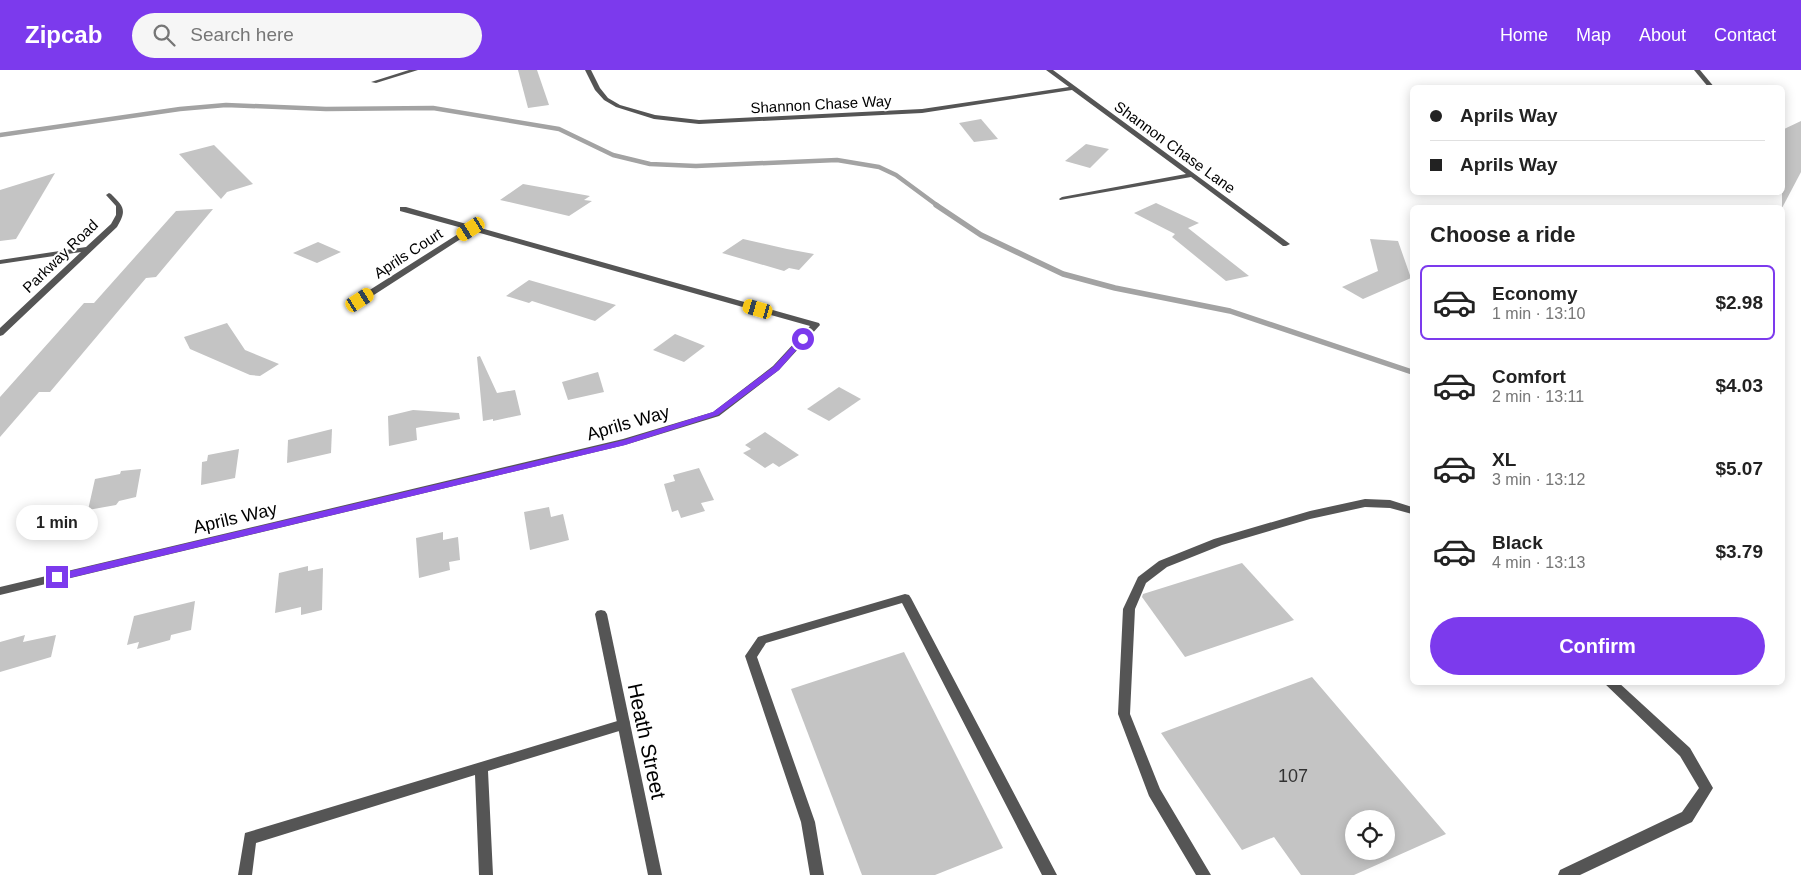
<!DOCTYPE html>
<meta charset="utf-8">
<style>
:root{--surface:#fff;--page:#f6f6f6;--text:#222;--muted:#767676;--line:#e0e0e0;--accent:#7c3aed}
body{margin:0;font-family:Arial,sans-serif;background:var(--page);color:var(--text);height:100vh;display:flex;flex-direction:column;font-size:19px;white-space:nowrap}
*{box-sizing:border-box;margin:0}
p{font-size:16px;color:var(--muted)}
.icon{flex:none;width:28px;height:28px;fill:none;stroke:currentColor;stroke-width:2;stroke-linecap:round;stroke-linejoin:round}
.map{position:relative;flex:1;overflow:hidden}
.drawer{position:absolute;left:1410px;top:135px;width:375px;height:480px;display:flex;flex-direction:column;background:var(--surface);border-radius:8px;box-shadow:0 2px 12px #0003}
.drawer>*{flex:none}
.guide{position:absolute;left:1410px;top:15px;width:375px;height:110px;border-radius:8px;box-shadow:0 2px 12px #0003;display:grid;align-content:center;height:110px;padding:0 20px;background:var(--surface)}
.buttons{position:absolute;left:1345px;top:740px;display:grid;gap:10px}
.buttons a{display:grid;place-items:center;width:50px;height:50px;border-radius:50%;background:var(--surface);box-shadow:0 2px 12px #0003;font-size:25px}
.end{position:absolute;width:22px;height:22px;margin:-11px;border:6px solid #7c3aed;background:#fff;box-shadow:0 0 0 2px #fff}
.from{border-radius:50%}
.bubble{position:absolute;height:35px;border-radius:18px;background:var(--surface);box-shadow:0 2px 12px #0003;font-size:16px;font-weight:800;line-height:35px;text-align:center}
.car{position:absolute;width:15px;height:30px;margin:-15px -8px;border-radius:6px;box-shadow:0 0 4px 1px #0007;background:linear-gradient(#f5c518 24%,#345 0 40%,#f5c518 0 76%,#345 0 86%,#f5c518 0)}
.guide b{display:flex;align-items:center;gap:18px;height:48px;font-size:19px}
.guide b+b{border-top:1px solid var(--line)}
.guide i{width:12px;height:12px;background:var(--text)}
ul{padding:0;list-style:none}
li{display:flex;align-items:center;gap:15px;height:75px;margin:0 10px 8px;padding:0 10px;border:2px solid transparent;border-radius:8px}
li div{flex:1}
li b{display:block;font-size:19px}
li em{font-style:normal;font-weight:800}
li.on{border-color:var(--accent)}
li>.icon{width:45px;height:45px;stroke-width:1.5}
h2{padding:0 20px;font-size:22px;line-height:60px}
.action{display:flex;gap:10px;margin-top:auto;padding:10px 20px}
.action a{flex:1;height:58px;border-radius:30px;background:var(--accent);color:#fff;font-size:20px;font-weight:800;line-height:58px;text-align:center}
header{display:flex;align-items:center;gap:30px;box-sizing:border-box;height:70px;padding:0 25px;background:var(--accent);color:#fff}
header strong{font-size:24px}
nav{display:flex;gap:28px;margin-inline-start:auto;font-size:18px}
.search{width:350px;height:45px;background:var(--page);display:flex;align-items:center;gap:12px;box-sizing:border-box;padding:0 18px;border-radius:28px;color:var(--muted);font-size:19px}
.map>svg:first-child{display:block}
.lines{fill:none;stroke-linecap:round;stroke-linejoin:round}
.stream-far1{stroke:#a3a3a3;stroke-width:4.5}
.stream{stroke:#a3a3a3;stroke-width:5.5}
.building{fill:#c4c4c4;fill-rule:evenodd}
.lane{fill:#555;fill-rule:evenodd}
.street{fill:#555;fill-rule:evenodd}
.route{fill:#7c3aed}
.labels{text-anchor:middle;dominant-baseline:central;stroke-width:4;stroke-linejoin:round;paint-order:stroke}
.far-street-label{font-size:15px;fill:#000;stroke:#fff}
.street-label{font-size:18px;fill:#000;stroke:#fff}
.near-number-label{font-size:18px;fill:#313131}
.near-street-label{font-size:21px;fill:#000;stroke:#fff}
</style>
<header>
<strong>Zipcab</strong>
<div class="search"><svg class="icon" aria-label="search" viewBox="0 0 24 24"><circle cx="10" cy="10" r="6"/><path d="M15 15l6 6"/></svg>Search here</div>
<nav><a>Home</a><a>Map</a><a>About</a><a>Contact</a></nav>
</header>
<div class="map">
<svg width="1801" height="805" viewBox="0 0 1801 805">
<rect width="100%" height="100%" fill="#fff"/>
<g class="lines">
<path class="stream-far1" d="M 0,65 L 180,39 L 226,35 L 326,39 L 433,38 L 559,59 L 613,85 L 650,94 L 696,96 L 837,90 L 879,97 L 896,105 L 938,136"/>
<path class="stream" d="M 936,135 L 981,165 L 1063,204 L 1115,218 L 1230,241 L 1412,302"/>
</g>
<g class="building">
<path d="M 518,0 L 537,0 L 549,35 L 528,38 Z"/>
<path d="M 981,49 L 998,69 L 974,72 L 959,53 Z"/>
<path d="M 1801,51 L 1801,102 L 1782,138 L 1782,60 Z"/>
<path d="M 1086,74 L 1109,79 L 1090,98 L 1065,91 Z"/>
<path d="M 214,75 L 253,114 L 227,122 L 221,129 L 179,84 Z"/>
<path d="M 55,103 L 16,169 L 0,171 L 0,120 Z"/>
<path d="M 523,114 L 590,126 L 584,130 L 592,131 L 569,146 L 500,130 Z"/>
<path d="M 1156,133 L 1199,153 L 1188,158 L 1249,206 L 1226,211 L 1172,167 L 1175,164 L 1134,143 Z"/>
<path d="M 213,139 L 156,207 L 146,208 L 50,322 L 39,322 L 0,367 L 0,327 L 84,233 L 94,233 L 176,141 Z"/>
<path d="M 743,169 L 787,179 L 814,184 L 799,200 L 789,198 L 784,201 L 722,183 Z"/>
<path d="M 1370,169 L 1398,171 L 1411,208 L 1363,229 L 1342,217 L 1378,201 Z"/>
<path d="M 318,172 L 341,182 L 317,193 L 293,183 Z"/>
<path d="M 529,210 L 616,235 L 595,251 L 532,231 L 529,233 L 506,226 Z"/>
<path d="M 227,253 L 245,280 L 279,294 L 260,306 L 250,305 L 190,279 L 184,267 Z"/>
<path d="M 675,264 L 705,276 L 684,292 L 653,280 Z"/>
<path d="M 480,286 L 497,323 L 515,320 L 521,345 L 493,351 L 493,349 L 483,351 L 477,287 Z"/>
<path d="M 598,302 L 604,322 L 568,330 L 562,312 Z"/>
<path d="M 839,317 L 861,329 L 829,351 L 807,339 Z"/>
<path d="M 413,340 L 459,343 L 460,349 L 416,358 L 417,370 L 389,376 L 388,346 Z"/>
<path d="M 332,359 L 331,383 L 287,393 L 288,370 Z"/>
<path d="M 765,362 L 799,385 L 779,397 L 773,393 L 765,398 L 743,383 L 751,379 L 745,375 Z"/>
<path d="M 239,379 L 235,408 L 201,415 L 202,392 L 207,391 L 208,385 Z"/>
<path d="M 699,398 L 714,430 L 701,433 L 705,441 L 681,448 L 678,440 L 672,442 L 664,414 L 675,411 L 673,405 Z"/>
<path d="M 141,399 L 136,427 L 119,431 L 116,435 L 88,440 L 95,409 L 120,404 L 121,401 Z"/>
<path d="M 549,437 L 551,447 L 563,444 L 569,470 L 530,480 L 524,442 Z"/>
<path d="M 443,462 L 443,470 L 458,467 L 460,490 L 449,492 L 450,500 L 419,508 L 416,468 Z"/>
<path d="M 1242,493 L 1294,550 L 1185,587 L 1142,527 L 1143,524 Z"/>
<path d="M 308,496 L 308,501 L 323,498 L 322,540 L 301,545 L 301,537 L 275,543 L 279,503 Z"/>
<path d="M 195,531 L 191,560 L 171,565 L 170,570 L 137,579 L 139,572 L 127,575 L 134,546 Z"/>
<path d="M 25,565 L 23,572 L 56,565 L 51,587 L 0,602 L 0,572 Z"/>
<path d="M 904,582 L 1003,778 L 935,805 L 862,805 L 791,619 Z"/>
<path d="M 1312,607 L 1446,764 L 1354,805 L 1301,805 L 1274,767 L 1242,780 L 1161,663 ZM 1354,749 L 1386,749 L 1386,781 L 1354,781 Z"/>
</g>
<g class="lines">
<g class="lane">
<path d="M 1365,429 L 1390,430 L 1412,437 L 1412,444 L 1390,438 L 1365,437 L 1310,449 L 1222,475 L 1167,497 L 1146,513 L 1135,539 L 1130,644 L 1160,719 L 1211,805 L 1196,805 L 1149,726 L 1118,644 L 1123,539 L 1138,507 L 1159,491 L 1214,469 L 1310,441 Z"/>
<path d="M 905,524 L 909,525 L 911,528 L 1057,805 L 1042,805 L 902,533 L 766,573 L 757,587 L 815,752 L 824,805 L 810,805 L 801,752 L 745,586 L 758,567 Z"/>
<path d="M 1603,612 L 1618,612 L 1690,678 L 1713,718 L 1692,752 L 1580,805 L 1558,805 L 1560,800 L 1682,742 L 1699,718 L 1680,686 Z"/>
<path d="M 624,649 L 629,650 L 630,654 L 629,658 L 488,701 L 493,805 L 479,805 L 475,705 L 256,773 L 252,805 L 238,805 L 245,763 Z"/>
</g>
<g class="street">
<path d="M 409,0 L 418,0 L 376,13 L 371,12 Z"/>
<path d="M 585,0 L 591,0 L 600,18 L 608,28 L 620,35 L 655,45 L 699,50 L 922,39 L 1069,17 L 1046,0 L 1053,0 L 1290,174 L 1286,176 L 1283,176 L 1191,107 L 1060,130 L 1059,129 L 1062,127 L 1186,104 L 1072,20 L 922,43 L 699,54 L 654,49 L 616,37 L 604,30 L 595,20 Z"/>
<path d="M 1694,0 L 1700,0 L 1715,18 L 1709,18 Z"/>
<path d="M 109,123 L 111,124 C 124,137 127,140 117,157 L 3,265 L 0,266 L 0,258 L 81,182 L 0,194 L 0,190 L 86,177 L 111,154 L 116,145 L 116,136 L 106,125 Z"/>
<path d="M 400,137 L 406,137 L 819,253 L 820,255 L 779,300 L 719,346 L 625,375 L 0,525 L 0,517 L 623,369 L 713,342 L 773,296 L 810,256 L 473,161 L 363,232 L 357,232 L 357,228 L 466,159 L 400,141 Z"/>
<path d="M 601,540 L 605,541 L 607,544 L 662,805 L 648,805 L 595,544 L 597,541 Z"/>
</g>
</g>
<path class="route" d="M 800,268 L 806,269 L 779,300 L 718,345 L 625,375 L 57,511 L 52,507 L 57,504 L 624,370 L 713,342 L 773,297 Z"/>
<g class="labels">
<g class="far-street-label">
<text transform="translate(821 34) rotate(-3)">Shannon Chase Way</text>
<text transform="translate(1175 77) rotate(36)">Shannon Chase Lane</text>
<text transform="translate(408 183) rotate(-33)">Aprils Court</text>
<text transform="translate(60 186) rotate(-44)">Parkway Road</text>
</g>
<g class="street-label">
<text transform="translate(628 353) rotate(-16)">Aprils Way</text>
<text transform="translate(235 448) rotate(-13)">Aprils Way</text>
</g>
<g class="near-number-label">
<text x="1293" y="706">107</text>
</g>
<g class="near-street-label">
<text transform="translate(647 671) rotate(78)">Heath Street</text>
</g>
</g>
</svg>
<div class="buttons">
<a><svg class="icon" aria-label="locate" viewBox="0 0 24 24"><circle cx="12" cy="12" r="6"/><path d="M12 2v4M12 18v4M2 12h4M18 12h4"/></svg></a>
</div>
<i class="end from" style="left:803px;top:269px"></i>
<i class="end" style="left:57px;top:507px"></i>
<div class="bubble" style="left:16px;top:435px;width:82px">1 min</div>
<i class="car" style="left:471px;top:159px;rotate:237deg"></i>
<i class="car" style="left:360px;top:230px;rotate:57deg"></i>
<i class="car" style="left:758px;top:239px;rotate:286deg"></i>
<div class="guide">
<b><i class="from"></i>Aprils Way</b>
<b><i></i>Aprils Way</b>
</div>
<section class="drawer">
<h2>Choose a ride</h2>
<ul>
<li class="on"><svg class="icon" aria-label="car" viewBox="0 0 24 24"><path d="M5 17H2v-5l4-1 3-4h7l3 4 3 1v5h-3M9 17h6M6 11h13"/><circle cx="7" cy="17" r="2"/><circle cx="17" cy="17" r="2"/></svg><div><b>Economy</b><p>1 min · 13:10</p></div><em>$2.98</em></li>
<li><svg class="icon" aria-label="car" viewBox="0 0 24 24"><path d="M5 17H2v-5l4-1 3-4h7l3 4 3 1v5h-3M9 17h6M6 11h13"/><circle cx="7" cy="17" r="2"/><circle cx="17" cy="17" r="2"/></svg><div><b>Comfort</b><p>2 min · 13:11</p></div><em>$4.03</em></li>
<li><svg class="icon" aria-label="car" viewBox="0 0 24 24"><path d="M5 17H2v-5l4-1 3-4h7l3 4 3 1v5h-3M9 17h6M6 11h13"/><circle cx="7" cy="17" r="2"/><circle cx="17" cy="17" r="2"/></svg><div><b>XL</b><p>3 min · 13:12</p></div><em>$5.07</em></li>
<li><svg class="icon" aria-label="car" viewBox="0 0 24 24"><path d="M5 17H2v-5l4-1 3-4h7l3 4 3 1v5h-3M9 17h6M6 11h13"/><circle cx="7" cy="17" r="2"/><circle cx="17" cy="17" r="2"/></svg><div><b>Black</b><p>4 min · 13:13</p></div><em>$3.79</em></li>
</ul>
<div class="action"><a>Confirm</a></div>
</section>
</div>
